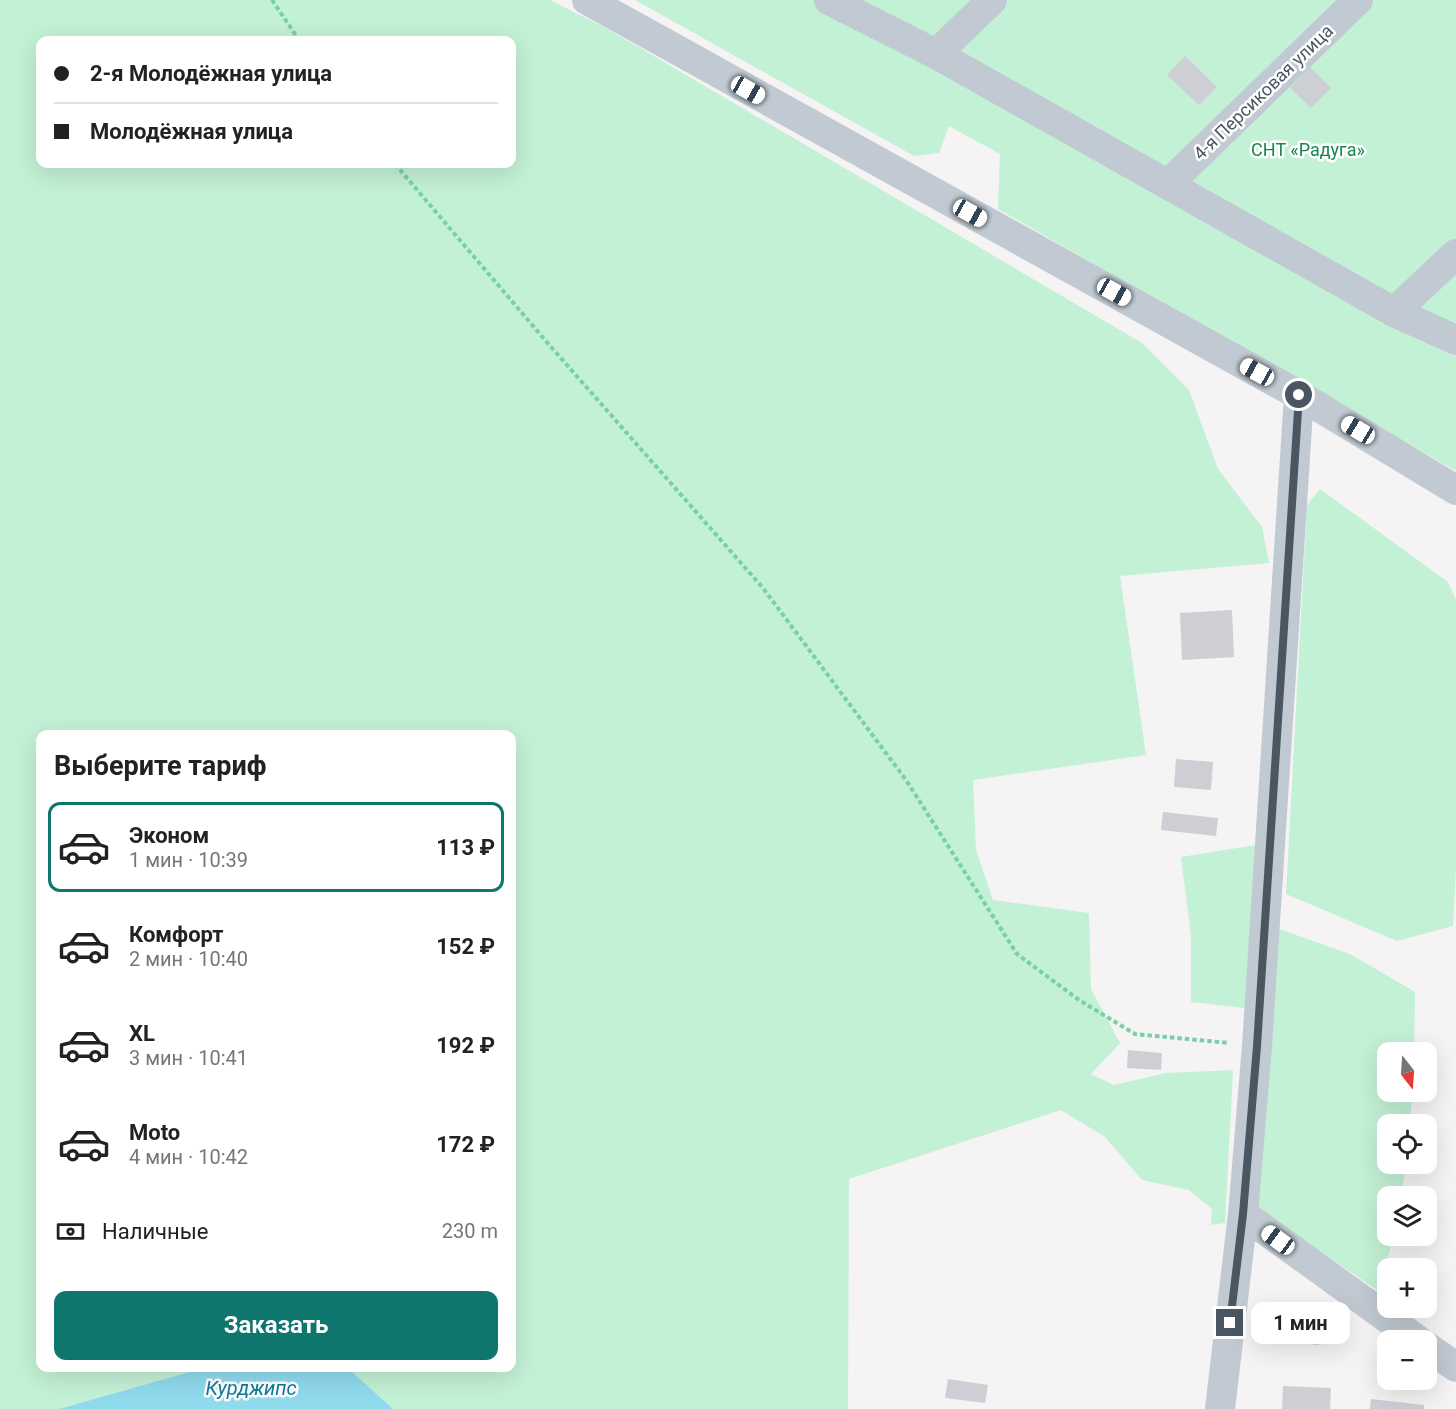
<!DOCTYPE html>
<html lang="ru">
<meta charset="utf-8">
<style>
:root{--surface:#fff;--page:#f6f6f6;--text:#222;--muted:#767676;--line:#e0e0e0;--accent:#0f766e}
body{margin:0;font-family:Roboto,sans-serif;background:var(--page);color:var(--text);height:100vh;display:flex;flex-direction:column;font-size:22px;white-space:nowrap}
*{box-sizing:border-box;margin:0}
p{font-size:20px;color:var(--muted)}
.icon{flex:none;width:33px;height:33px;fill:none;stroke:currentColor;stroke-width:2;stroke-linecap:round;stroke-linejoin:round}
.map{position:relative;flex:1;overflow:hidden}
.panel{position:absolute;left:36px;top:730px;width:480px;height:642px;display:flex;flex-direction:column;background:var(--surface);border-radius:12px;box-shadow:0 6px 24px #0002}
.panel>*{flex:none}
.banner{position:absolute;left:36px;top:36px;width:480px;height:132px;border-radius:12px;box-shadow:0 6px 24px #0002;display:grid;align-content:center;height:132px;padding:0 18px;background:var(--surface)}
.needle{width:39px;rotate:163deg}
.tools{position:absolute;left:1377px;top:1042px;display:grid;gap:12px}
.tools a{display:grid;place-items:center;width:60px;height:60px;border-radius:12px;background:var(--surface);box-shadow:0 6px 24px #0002;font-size:30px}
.end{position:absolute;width:27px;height:27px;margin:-14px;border:8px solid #4a5661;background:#fff;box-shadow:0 0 0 3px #fff}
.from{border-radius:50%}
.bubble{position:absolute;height:42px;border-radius:12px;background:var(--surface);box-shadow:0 6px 24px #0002;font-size:20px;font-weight:700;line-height:42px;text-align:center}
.car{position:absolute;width:18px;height:36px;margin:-18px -9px;border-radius:8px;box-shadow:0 0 4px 2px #0007;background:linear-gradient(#fff 24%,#345 0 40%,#fff 0 76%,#345 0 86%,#fff 0)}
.banner b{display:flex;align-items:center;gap:21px;height:57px;font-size:22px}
.banner b+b{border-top:2px solid var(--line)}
.banner i{width:15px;height:15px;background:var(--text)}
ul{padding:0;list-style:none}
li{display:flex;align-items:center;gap:18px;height:90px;margin:0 12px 9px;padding:0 6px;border:3px solid transparent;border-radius:12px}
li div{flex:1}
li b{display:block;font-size:22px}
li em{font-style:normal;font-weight:700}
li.on{border-color:var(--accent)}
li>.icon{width:54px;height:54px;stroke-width:1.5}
h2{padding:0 18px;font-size:27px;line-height:72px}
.pay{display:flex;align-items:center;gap:15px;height:66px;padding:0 18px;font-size:22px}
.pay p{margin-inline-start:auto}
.button{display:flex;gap:12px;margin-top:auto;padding:12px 18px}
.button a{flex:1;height:69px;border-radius:12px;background:var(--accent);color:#fff;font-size:24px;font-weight:700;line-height:69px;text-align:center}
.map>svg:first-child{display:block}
.green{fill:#c3f1d5;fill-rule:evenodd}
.water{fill:#90daee}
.building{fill:#cdcfd5}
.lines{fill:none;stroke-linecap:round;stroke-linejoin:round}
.path{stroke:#7ad0a6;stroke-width:4;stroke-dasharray:4.5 3;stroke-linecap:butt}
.minor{stroke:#c1cad2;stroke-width:30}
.route{stroke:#4a5661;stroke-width:8}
.labels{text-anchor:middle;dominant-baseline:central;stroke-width:5;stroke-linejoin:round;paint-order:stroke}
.street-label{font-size:18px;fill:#4a5661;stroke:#fff}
.park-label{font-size:18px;fill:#17864f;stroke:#fff}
.water-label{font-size:20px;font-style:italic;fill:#0c7c9b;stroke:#fff}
</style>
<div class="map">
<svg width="1456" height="1409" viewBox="0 0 1456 1409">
<rect width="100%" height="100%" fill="#f5f3f3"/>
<g class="green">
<path d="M 0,0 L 550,0 L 608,29 L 1142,343 L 1189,390 L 1218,469 L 1262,527 L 1269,563 L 1120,576 L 1146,755 L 973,780 L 976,850 L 993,900 L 1089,913 L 1091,989 L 1120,1043 L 1091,1074 L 1114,1085 L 1166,1073 L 1233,1070 L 1225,1223 L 1211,1225 L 1212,1209 L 1189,1190 L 1142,1180 L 1105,1137 L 1061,1110 L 849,1179 L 848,1409 L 393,1409 L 348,1368 L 512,1368 L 512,735 L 40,735 L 40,1368 L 203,1368 L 59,1409 L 0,1409 ZM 40,40 L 512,40 L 512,164 L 40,164 Z"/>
<path d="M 635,0 L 1456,0 L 1456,471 L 998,209 L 1000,154 L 949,126 L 939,153 L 914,156 Z"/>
<path d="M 1320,489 L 1448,582 L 1456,600 L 1456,868 L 1453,926 L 1397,941 L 1286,894 L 1307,505 Z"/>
<path d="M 1256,845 L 1245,1008 L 1191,1002 L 1191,936 L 1181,857 Z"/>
<path d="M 1279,929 L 1350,954 L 1415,992 L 1414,1053 L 1388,1053 L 1388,1092 L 1413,1092 L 1409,1125 L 1388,1125 L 1388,1164 L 1406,1164 L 1401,1197 L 1388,1197 L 1388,1236 L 1393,1236 L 1380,1292 L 1256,1208 Z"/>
</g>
<path class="water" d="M 203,1368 L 348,1368 L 393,1409 L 59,1409 Z"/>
<g class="building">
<path d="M 1185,56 L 1217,87 L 1199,105 L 1167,75 Z"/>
<path d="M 1310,67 L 1331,88 L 1311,108 L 1290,88 Z"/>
<path d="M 1232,610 L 1234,657 L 1182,660 L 1180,613 Z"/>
<path d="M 1176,759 L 1213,762 L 1211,790 L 1174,787 Z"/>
<path d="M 1163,812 L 1218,818 L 1216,836 L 1161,830 Z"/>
<path d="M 1128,1050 L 1162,1053 L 1161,1070 L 1127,1068 Z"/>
<path d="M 1291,1325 L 1321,1328 L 1319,1345 L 1289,1342 Z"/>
<path d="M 948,1379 L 988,1385 L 985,1403 L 945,1398 Z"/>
<path d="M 1283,1386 L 1331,1388 L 1330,1409 L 1282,1409 Z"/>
<path d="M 1371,1399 L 1424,1405 L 1424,1409 L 1370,1409 Z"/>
</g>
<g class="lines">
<g class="path">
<path d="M 272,0 L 299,40"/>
<path d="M 395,164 L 545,340 L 763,588 L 906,780 L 1017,954 L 1079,1000 L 1135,1034 L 1229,1043"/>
</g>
<g class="minor">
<path d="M 587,0 L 1299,395 L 1456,490"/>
<path d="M 829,0 L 936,54 L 1394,312 L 1456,340"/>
<path d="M 936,54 L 992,0"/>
<path d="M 1168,184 L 1358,0"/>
<path d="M 1394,312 L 1456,254"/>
<path d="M 1243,1214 L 1419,1341"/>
<path d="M 1426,1346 L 1456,1367"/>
<path d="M 1220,1409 L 1243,1214 L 1257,1046 L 1299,395"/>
</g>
</g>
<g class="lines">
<path class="route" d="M 1230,1323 L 1243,1214 L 1257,1046 L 1299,395"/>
</g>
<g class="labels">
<g class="street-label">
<text transform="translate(1263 92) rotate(-44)">4-я Персиковая улица</text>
</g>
<g class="park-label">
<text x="1308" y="149">СНТ «Радуга»</text>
</g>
<g class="water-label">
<text x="251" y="1388">Курджипс</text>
</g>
</g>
</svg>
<div class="tools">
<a><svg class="needle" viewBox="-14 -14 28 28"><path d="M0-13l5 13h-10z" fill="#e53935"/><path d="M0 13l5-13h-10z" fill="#767676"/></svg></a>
<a><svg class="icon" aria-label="locate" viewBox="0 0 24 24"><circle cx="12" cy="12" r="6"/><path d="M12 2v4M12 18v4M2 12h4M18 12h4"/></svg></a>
<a><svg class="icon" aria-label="layers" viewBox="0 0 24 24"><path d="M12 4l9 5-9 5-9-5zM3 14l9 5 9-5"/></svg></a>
<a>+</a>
<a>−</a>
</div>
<i class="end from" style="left:1299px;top:395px"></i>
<i class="end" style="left:1230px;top:1323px"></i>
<div class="bubble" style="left:1251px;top:1302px;width:99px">1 мин</div>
<i class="car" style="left:748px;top:90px;rotate:119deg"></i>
<i class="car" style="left:970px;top:213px;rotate:119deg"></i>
<i class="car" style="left:1114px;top:292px;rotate:119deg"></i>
<i class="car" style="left:1257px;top:372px;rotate:299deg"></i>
<i class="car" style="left:1358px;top:430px;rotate:301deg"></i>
<i class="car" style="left:1278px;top:1240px;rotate:306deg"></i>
<div class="banner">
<b><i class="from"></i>2-я Молодёжная улица</b>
<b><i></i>Молодёжная улица</b>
</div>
<section class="panel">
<h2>Выберите тариф</h2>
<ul>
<li class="on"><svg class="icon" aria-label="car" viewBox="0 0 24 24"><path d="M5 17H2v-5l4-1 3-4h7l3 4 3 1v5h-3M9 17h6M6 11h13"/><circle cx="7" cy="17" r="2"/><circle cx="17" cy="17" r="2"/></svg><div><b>Эконом</b><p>1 мин · 10:39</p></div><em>113 ₽</em></li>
<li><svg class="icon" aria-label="car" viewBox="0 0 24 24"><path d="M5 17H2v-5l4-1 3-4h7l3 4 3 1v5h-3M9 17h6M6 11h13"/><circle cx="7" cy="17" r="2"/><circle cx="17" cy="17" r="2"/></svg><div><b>Комфорт</b><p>2 мин · 10:40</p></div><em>152 ₽</em></li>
<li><svg class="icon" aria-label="car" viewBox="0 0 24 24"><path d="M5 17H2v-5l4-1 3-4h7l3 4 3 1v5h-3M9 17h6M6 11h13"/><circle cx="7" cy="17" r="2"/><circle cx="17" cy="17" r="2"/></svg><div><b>XL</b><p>3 мин · 10:41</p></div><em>192 ₽</em></li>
<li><svg class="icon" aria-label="car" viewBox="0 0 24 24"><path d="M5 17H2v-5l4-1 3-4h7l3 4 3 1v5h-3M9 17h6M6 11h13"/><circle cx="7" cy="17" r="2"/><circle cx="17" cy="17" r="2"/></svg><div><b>Moto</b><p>4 мин · 10:42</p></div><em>172 ₽</em></li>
</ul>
<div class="pay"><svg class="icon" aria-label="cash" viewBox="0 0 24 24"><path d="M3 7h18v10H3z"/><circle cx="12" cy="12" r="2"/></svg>Наличные<p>230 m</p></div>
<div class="button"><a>Заказать</a></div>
</section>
</div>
